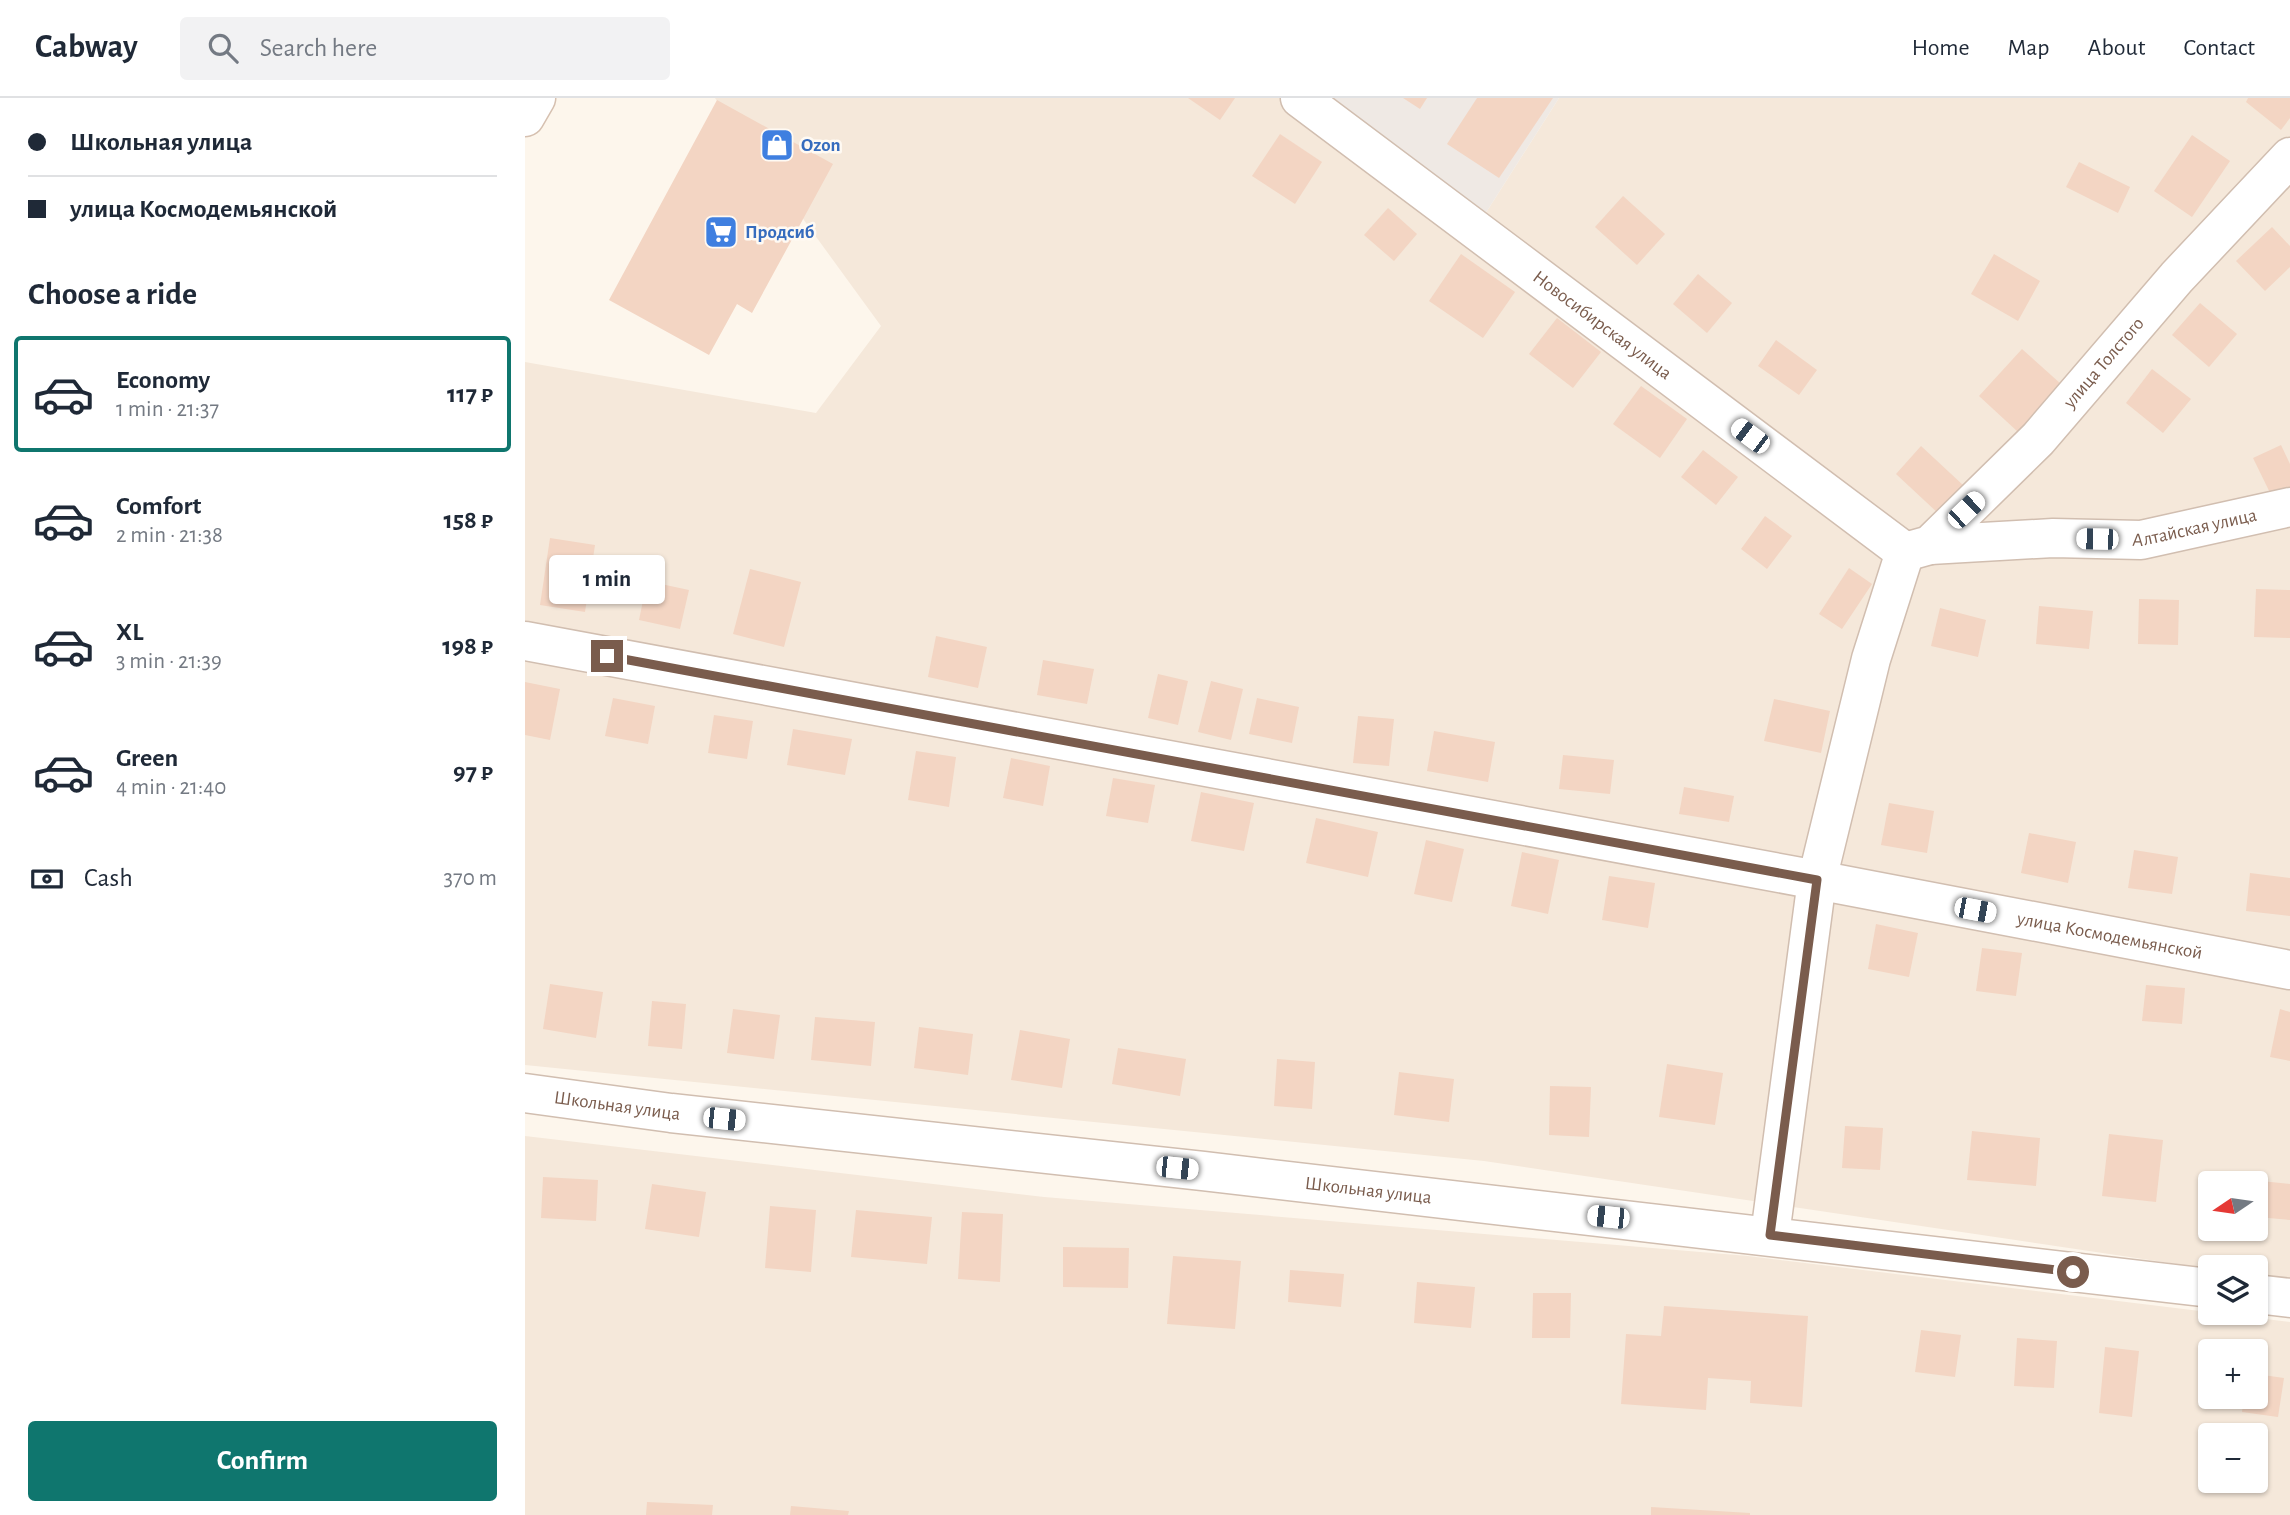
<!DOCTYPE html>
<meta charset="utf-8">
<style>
:root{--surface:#fff;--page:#f2f2f3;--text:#1f2937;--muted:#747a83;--line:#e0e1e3;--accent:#0f766e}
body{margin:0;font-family:"Alegreya Sans",sans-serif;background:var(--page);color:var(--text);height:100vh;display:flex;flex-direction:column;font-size:26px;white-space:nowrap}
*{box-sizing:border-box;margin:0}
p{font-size:23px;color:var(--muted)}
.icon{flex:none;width:38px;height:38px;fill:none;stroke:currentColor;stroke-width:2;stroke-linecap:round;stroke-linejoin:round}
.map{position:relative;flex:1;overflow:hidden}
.sheet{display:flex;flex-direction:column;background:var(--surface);width:525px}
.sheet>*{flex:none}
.guide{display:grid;align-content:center;height:154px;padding:0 28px;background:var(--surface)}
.needle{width:46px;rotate:257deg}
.controls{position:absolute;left:1673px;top:1073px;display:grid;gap:14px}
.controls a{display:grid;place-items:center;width:70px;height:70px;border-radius:7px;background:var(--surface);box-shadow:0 2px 5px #0004;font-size:35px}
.end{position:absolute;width:32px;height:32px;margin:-16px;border:9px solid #7a5c4d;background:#fff;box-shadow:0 0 0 4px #fff}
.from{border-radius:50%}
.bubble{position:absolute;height:49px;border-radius:7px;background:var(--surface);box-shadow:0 2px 5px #0004;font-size:23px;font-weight:700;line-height:49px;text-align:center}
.car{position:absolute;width:21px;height:42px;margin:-21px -10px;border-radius:9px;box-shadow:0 0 5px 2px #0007;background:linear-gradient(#fff 24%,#345 0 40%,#fff 0 76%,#345 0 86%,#fff 0)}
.guide b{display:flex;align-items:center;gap:24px;height:66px;font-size:26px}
.guide b+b{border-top:2px solid var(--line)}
.guide i{width:18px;height:18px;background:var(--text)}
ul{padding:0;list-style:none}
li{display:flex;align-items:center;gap:21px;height:116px;margin:0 14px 10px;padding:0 14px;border:4px solid transparent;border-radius:7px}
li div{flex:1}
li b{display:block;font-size:26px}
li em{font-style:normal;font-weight:700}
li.active{border-color:var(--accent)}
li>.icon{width:63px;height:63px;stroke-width:1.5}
h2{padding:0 28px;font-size:32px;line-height:84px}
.pay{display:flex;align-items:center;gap:18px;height:77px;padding:0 28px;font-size:26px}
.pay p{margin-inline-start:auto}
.action{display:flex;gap:14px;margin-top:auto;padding:14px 28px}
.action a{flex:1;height:80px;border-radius:7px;background:var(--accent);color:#fff;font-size:28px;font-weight:700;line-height:80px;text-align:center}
header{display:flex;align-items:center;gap:42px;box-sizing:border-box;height:98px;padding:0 35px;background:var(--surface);border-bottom:2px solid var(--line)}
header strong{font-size:33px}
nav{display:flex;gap:38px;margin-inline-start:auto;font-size:24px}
.search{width:490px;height:63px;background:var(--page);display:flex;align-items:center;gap:18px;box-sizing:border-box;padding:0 24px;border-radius:7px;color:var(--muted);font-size:26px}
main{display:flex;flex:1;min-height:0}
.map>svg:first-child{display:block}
.residential{fill:#f5e8da;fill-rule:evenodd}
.industrial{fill:#efe9e4}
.building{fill:#f3d5c3}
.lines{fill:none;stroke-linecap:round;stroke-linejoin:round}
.minor-casing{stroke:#d1beb0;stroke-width:41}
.secondary-casing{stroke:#d6c0b0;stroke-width:41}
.minor{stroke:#fff;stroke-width:38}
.secondary{stroke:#fff;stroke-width:38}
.route{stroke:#7a5c4d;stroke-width:9}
.labels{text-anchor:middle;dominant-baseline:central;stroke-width:5;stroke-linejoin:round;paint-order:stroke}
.shop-label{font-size:19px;font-weight:bold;fill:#366cbe;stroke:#fffaf3;text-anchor:start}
.street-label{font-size:19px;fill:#7a5c4d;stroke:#fffaf3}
</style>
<header>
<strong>Cabway</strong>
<div class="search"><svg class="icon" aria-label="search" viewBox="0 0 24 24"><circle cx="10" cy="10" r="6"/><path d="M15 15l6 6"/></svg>Search here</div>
<nav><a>Home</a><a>Map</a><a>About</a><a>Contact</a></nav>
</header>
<main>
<section class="sheet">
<div class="guide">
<b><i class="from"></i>Школьная улица</b>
<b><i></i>улица Космодемьянской</b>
</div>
<h2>Choose a ride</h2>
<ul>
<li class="active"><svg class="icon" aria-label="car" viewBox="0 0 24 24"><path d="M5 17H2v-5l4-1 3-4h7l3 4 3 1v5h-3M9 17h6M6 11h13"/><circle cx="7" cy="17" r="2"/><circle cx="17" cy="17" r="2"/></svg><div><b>Economy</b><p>1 min · 21:37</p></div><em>117 ₽</em></li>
<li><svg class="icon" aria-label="car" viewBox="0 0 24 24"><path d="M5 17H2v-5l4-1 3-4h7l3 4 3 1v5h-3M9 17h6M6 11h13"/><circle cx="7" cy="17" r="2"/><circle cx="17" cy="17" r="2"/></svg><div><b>Comfort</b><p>2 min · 21:38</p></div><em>158 ₽</em></li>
<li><svg class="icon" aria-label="car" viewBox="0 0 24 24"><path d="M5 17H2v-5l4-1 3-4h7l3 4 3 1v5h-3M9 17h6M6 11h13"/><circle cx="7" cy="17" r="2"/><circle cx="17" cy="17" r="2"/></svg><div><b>XL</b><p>3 min · 21:39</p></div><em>198 ₽</em></li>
<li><svg class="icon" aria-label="car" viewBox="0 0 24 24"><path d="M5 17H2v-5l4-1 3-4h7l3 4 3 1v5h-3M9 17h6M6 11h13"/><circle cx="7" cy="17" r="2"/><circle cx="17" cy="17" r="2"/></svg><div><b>Green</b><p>4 min · 21:40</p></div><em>97 ₽</em></li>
</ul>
<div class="pay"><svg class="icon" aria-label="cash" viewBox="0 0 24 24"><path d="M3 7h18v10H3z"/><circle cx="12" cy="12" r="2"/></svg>Cash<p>370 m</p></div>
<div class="action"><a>Confirm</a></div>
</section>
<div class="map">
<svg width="1765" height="1417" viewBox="0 0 1765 1417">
<rect width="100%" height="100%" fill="#fdf6ec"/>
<g class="residential">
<path d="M 190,0 L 756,0 L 948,135 L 1034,0 L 1765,0 L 1765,1186 L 1731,1179 L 1731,1169 L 1685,1169 L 1685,1171 L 959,1063 L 0,967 L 0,264 L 291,315 L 356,228 ZM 1685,1085 L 1731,1085 L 1731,1130 L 1685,1130 Z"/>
<path d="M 0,1038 L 519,1099 L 1223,1158 L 1765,1224 L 1765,1417 L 0,1417 ZM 1685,1253 L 1731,1253 L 1731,1298 L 1685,1298 ZM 1685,1337 L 1731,1337 L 1731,1382 L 1685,1382 Z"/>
</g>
<path class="industrial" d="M 756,0 L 1034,0 L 948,135 Z"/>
<g class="building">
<path d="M 663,0 L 710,0 L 695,22 Z"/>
<path d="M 878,0 L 902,0 L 895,11 Z"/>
<path d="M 952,0 L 1028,0 L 974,80 L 922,46 Z"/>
<path d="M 1723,0 L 1765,0 L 1765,20 L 1756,32 L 1721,4 Z"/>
<path d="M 192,2 L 308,66 L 227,215 L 212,206 L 184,257 L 84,202 Z"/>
<path d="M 755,36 L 797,64 L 770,106 L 727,78 Z"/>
<path d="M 1667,37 L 1705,63 L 1667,119 L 1629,93 Z"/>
<path d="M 1554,64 L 1605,89 L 1593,115 L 1541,89 Z"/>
<path d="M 1098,98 L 1140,136 L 1112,167 L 1070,129 Z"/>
<path d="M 863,110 L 892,136 L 869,163 L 839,137 Z"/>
<path d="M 1747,129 L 1765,148 L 1765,169 L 1740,193 L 1711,163 Z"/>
<path d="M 936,156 L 990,194 L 958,240 L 904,203 Z"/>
<path d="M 1469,156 L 1515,183 L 1493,223 L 1446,196 Z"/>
<path d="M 1173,176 L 1207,205 L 1182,235 L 1148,206 Z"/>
<path d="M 1675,205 L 1712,236 L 1684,269 L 1647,237 Z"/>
<path d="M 1032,220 L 1076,254 L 1048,290 L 1004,256 Z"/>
<path d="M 1251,242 L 1292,272 L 1274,297 L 1233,268 Z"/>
<path d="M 1497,251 L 1536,286 L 1493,334 L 1454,298 Z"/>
<path d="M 1627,271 L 1666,301 L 1638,335 L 1601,305 Z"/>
<path d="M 1116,288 L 1162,321 L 1135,360 L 1088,326 Z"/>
<path d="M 1756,347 L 1765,366 L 1765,395 L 1749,403 L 1728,360 Z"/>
<path d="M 1396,348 L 1439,388 L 1414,416 L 1371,376 Z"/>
<path d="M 1178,352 L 1213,379 L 1191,407 L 1156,379 Z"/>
<path d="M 1240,418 L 1267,438 L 1242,471 L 1216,451 Z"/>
<path d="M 25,440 L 70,447 L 60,514 L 15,507 Z"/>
<path d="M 1324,470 L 1347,486 L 1317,531 L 1294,516 Z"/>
<path d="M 225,471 L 276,484 L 259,549 L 208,536 Z"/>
<path d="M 122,483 L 164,492 L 155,531 L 114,522 Z"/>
<path d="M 1731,491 L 1765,492 L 1765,540 L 1729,539 Z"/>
<path d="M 1614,501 L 1654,502 L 1653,547 L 1613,546 Z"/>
<path d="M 1514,508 L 1568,513 L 1564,551 L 1511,546 Z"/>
<path d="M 1415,510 L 1461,522 L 1453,559 L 1406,548 Z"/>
<path d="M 411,538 L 462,549 L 453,590 L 403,579 Z"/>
<path d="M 518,562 L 569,571 L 562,606 L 512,597 Z"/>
<path d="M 633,576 L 663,583 L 653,627 L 623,620 Z"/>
<path d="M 686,583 L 718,591 L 706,642 L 673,634 Z"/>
<path d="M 0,584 L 35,591 L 25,642 L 0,637 Z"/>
<path d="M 88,600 L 130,608 L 123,646 L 80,638 Z"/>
<path d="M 732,600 L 774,609 L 767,645 L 724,636 Z"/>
<path d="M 1249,601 L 1305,613 L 1296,655 L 1239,643 Z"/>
<path d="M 189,617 L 228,623 L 222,661 L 183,655 Z"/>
<path d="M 833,618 L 869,621 L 864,668 L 828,665 Z"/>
<path d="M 268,631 L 327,641 L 320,677 L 262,667 Z"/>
<path d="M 909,633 L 970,644 L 963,684 L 902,673 Z"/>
<path d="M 391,653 L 431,659 L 424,709 L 383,702 Z"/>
<path d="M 1038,657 L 1089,662 L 1085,696 L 1034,691 Z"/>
<path d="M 486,660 L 525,668 L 518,708 L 478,700 Z"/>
<path d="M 588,680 L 630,687 L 623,725 L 581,718 Z"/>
<path d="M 1159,689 L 1209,698 L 1204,724 L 1154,716 Z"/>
<path d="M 676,694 L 729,705 L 719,753 L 666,743 Z"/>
<path d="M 1364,705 L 1409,713 L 1402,755 L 1356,747 Z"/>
<path d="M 791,720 L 853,734 L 843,779 L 781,765 Z"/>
<path d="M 1504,735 L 1551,744 L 1543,785 L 1496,775 Z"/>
<path d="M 901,742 L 939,751 L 927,804 L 889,796 Z"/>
<path d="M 1609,752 L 1653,759 L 1647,796 L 1603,790 Z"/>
<path d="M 997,754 L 1034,762 L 1023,816 L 986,808 Z"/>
<path d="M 1725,775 L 1765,780 L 1765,818 L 1721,813 Z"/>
<path d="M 1084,778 L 1130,785 L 1123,830 L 1077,822 Z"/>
<path d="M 1351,826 L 1393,835 L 1384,879 L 1343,871 Z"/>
<path d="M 1457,850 L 1497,855 L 1491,898 L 1451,893 Z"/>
<path d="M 25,886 L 78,894 L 71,940 L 18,931 Z"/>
<path d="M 1621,887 L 1660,890 L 1657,926 L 1617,923 Z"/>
<path d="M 127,903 L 161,906 L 157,951 L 123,948 Z"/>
<path d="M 208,911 L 255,917 L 249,961 L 202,955 Z"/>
<path d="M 1755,911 L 1765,914 L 1765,963 L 1745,959 Z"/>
<path d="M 290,919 L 350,924 L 346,968 L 286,962 Z"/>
<path d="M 394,929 L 448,936 L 443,977 L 389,970 Z"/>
<path d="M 495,932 L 545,941 L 537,990 L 486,982 Z"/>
<path d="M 593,950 L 661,961 L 655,998 L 587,986 Z"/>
<path d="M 752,961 L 790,964 L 787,1011 L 749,1008 Z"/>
<path d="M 1142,966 L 1198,975 L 1190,1027 L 1134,1019 Z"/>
<path d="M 874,974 L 929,981 L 924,1024 L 869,1017 Z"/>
<path d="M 1025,988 L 1066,989 L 1064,1039 L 1024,1037 Z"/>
<path d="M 1320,1028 L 1358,1030 L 1355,1072 L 1317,1070 Z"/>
<path d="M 1447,1033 L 1515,1040 L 1511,1088 L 1442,1082 Z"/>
<path d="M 1584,1036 L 1638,1042 L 1631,1104 L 1577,1098 Z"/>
<path d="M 18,1079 L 73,1082 L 71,1123 L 16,1120 Z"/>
<path d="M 1736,1083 L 1765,1086 L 1765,1122 L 1732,1119 Z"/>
<path d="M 127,1086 L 181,1094 L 174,1139 L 120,1131 Z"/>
<path d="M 245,1108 L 291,1112 L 286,1174 L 240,1170 Z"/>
<path d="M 331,1112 L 407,1119 L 402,1166 L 326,1159 Z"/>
<path d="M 437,1114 L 478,1116 L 475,1184 L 433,1181 Z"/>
<path d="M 538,1149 L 604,1150 L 603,1190 L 538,1189 Z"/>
<path d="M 648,1158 L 716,1163 L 710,1231 L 642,1226 Z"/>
<path d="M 765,1172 L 819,1176 L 816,1209 L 763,1204 Z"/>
<path d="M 892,1184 L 950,1189 L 946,1230 L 889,1225 Z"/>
<path d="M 1008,1195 L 1046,1195 L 1045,1240 L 1007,1240 Z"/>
<path d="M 1139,1208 L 1283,1218 L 1277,1309 L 1225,1305 L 1226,1283 L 1183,1280 L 1181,1312 L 1096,1306 L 1101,1236 L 1136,1238 Z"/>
<path d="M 1396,1232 L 1436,1237 L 1430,1279 L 1390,1274 Z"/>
<path d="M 1492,1240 L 1532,1243 L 1529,1290 L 1489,1288 Z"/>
<path d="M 1580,1249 L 1614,1253 L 1607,1319 L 1574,1315 Z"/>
<path d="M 1731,1276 L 1759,1280 L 1753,1319 L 1717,1314 L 1719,1298 L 1731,1298 Z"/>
<path d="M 122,1404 L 188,1407 L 187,1417 L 121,1417 Z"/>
<path d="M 266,1408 L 324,1413 L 323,1417 L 265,1417 Z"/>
<path d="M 1126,1409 L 1225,1415 L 1225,1417 L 1126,1417 Z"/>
</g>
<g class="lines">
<defs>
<g id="minor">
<path id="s1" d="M 775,0 L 1380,454"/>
<path id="s2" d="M 1405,447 L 1528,440 L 1616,442 L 1765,409"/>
<path id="s3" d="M 1380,454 L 1405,447 L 1513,341 L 1652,179 L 1765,59"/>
<path id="s4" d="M 0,543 L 1292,782 L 1765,872"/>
<path id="s5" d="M 0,995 L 146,1015 L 678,1073 L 1685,1190"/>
<path d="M 1245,1137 L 1292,782 L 1346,561 L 1380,454"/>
<path d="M 1731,1196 L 1765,1200"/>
</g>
<path id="secondary" d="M 0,19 L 11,0"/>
</defs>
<use href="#minor" class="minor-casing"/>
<use href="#secondary" class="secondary-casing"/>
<use href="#minor" class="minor"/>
<use href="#secondary" class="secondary"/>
</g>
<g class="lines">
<path class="route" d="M 82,558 L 1292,782 L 1245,1137 L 1548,1174"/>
</g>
<defs>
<symbol id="shop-square" viewBox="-11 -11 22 22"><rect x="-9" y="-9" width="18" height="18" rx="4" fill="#3f7fe0" stroke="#fffaf3"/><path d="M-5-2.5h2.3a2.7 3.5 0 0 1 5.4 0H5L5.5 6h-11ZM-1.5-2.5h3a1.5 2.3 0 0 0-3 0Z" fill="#fff"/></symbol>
<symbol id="supermarket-square" viewBox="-11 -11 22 22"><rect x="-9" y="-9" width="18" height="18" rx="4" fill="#3f7fe0" stroke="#fffaf3"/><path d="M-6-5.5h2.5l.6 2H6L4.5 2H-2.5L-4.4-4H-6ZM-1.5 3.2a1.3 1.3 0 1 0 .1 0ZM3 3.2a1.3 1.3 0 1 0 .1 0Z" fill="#fff"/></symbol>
</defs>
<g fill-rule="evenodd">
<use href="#shop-square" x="233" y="28" width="38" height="38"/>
<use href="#supermarket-square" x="177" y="115" width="38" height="38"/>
</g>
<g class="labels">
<g class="shop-label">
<text x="276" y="47">Ozon</text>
<text x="220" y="134">Продсиб</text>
</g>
<g class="street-label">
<text stroke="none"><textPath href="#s1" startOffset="378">Новосибирская улица</textPath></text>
<text stroke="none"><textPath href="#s3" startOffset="278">улица Толстого</textPath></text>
<text stroke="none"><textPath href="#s2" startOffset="266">Алтайская улица</textPath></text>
<text stroke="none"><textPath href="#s4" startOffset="1612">улица Космодемьянской</textPath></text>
<text stroke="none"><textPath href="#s5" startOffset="93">Школьная улица</textPath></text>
<text stroke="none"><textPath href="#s5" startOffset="849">Школьная улица</textPath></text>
</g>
</g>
</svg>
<div class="controls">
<a><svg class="needle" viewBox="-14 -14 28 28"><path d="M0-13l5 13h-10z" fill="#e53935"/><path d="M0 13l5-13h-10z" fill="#747a83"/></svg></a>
<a><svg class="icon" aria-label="layers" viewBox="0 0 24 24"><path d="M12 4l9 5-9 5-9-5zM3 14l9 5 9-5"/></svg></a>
<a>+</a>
<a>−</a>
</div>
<i class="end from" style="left:1548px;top:1174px"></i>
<i class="end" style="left:82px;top:558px"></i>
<div class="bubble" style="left:24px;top:457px;width:116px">1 min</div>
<i class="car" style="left:1225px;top:338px;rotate:307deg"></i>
<i class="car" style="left:1441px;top:412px;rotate:46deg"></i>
<i class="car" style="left:1572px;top:441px;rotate:271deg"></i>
<i class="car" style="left:1450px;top:812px;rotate:101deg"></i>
<i class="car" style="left:199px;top:1021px;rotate:96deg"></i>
<i class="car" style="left:652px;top:1070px;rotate:96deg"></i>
<i class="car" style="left:1083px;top:1119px;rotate:276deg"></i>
</div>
</main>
